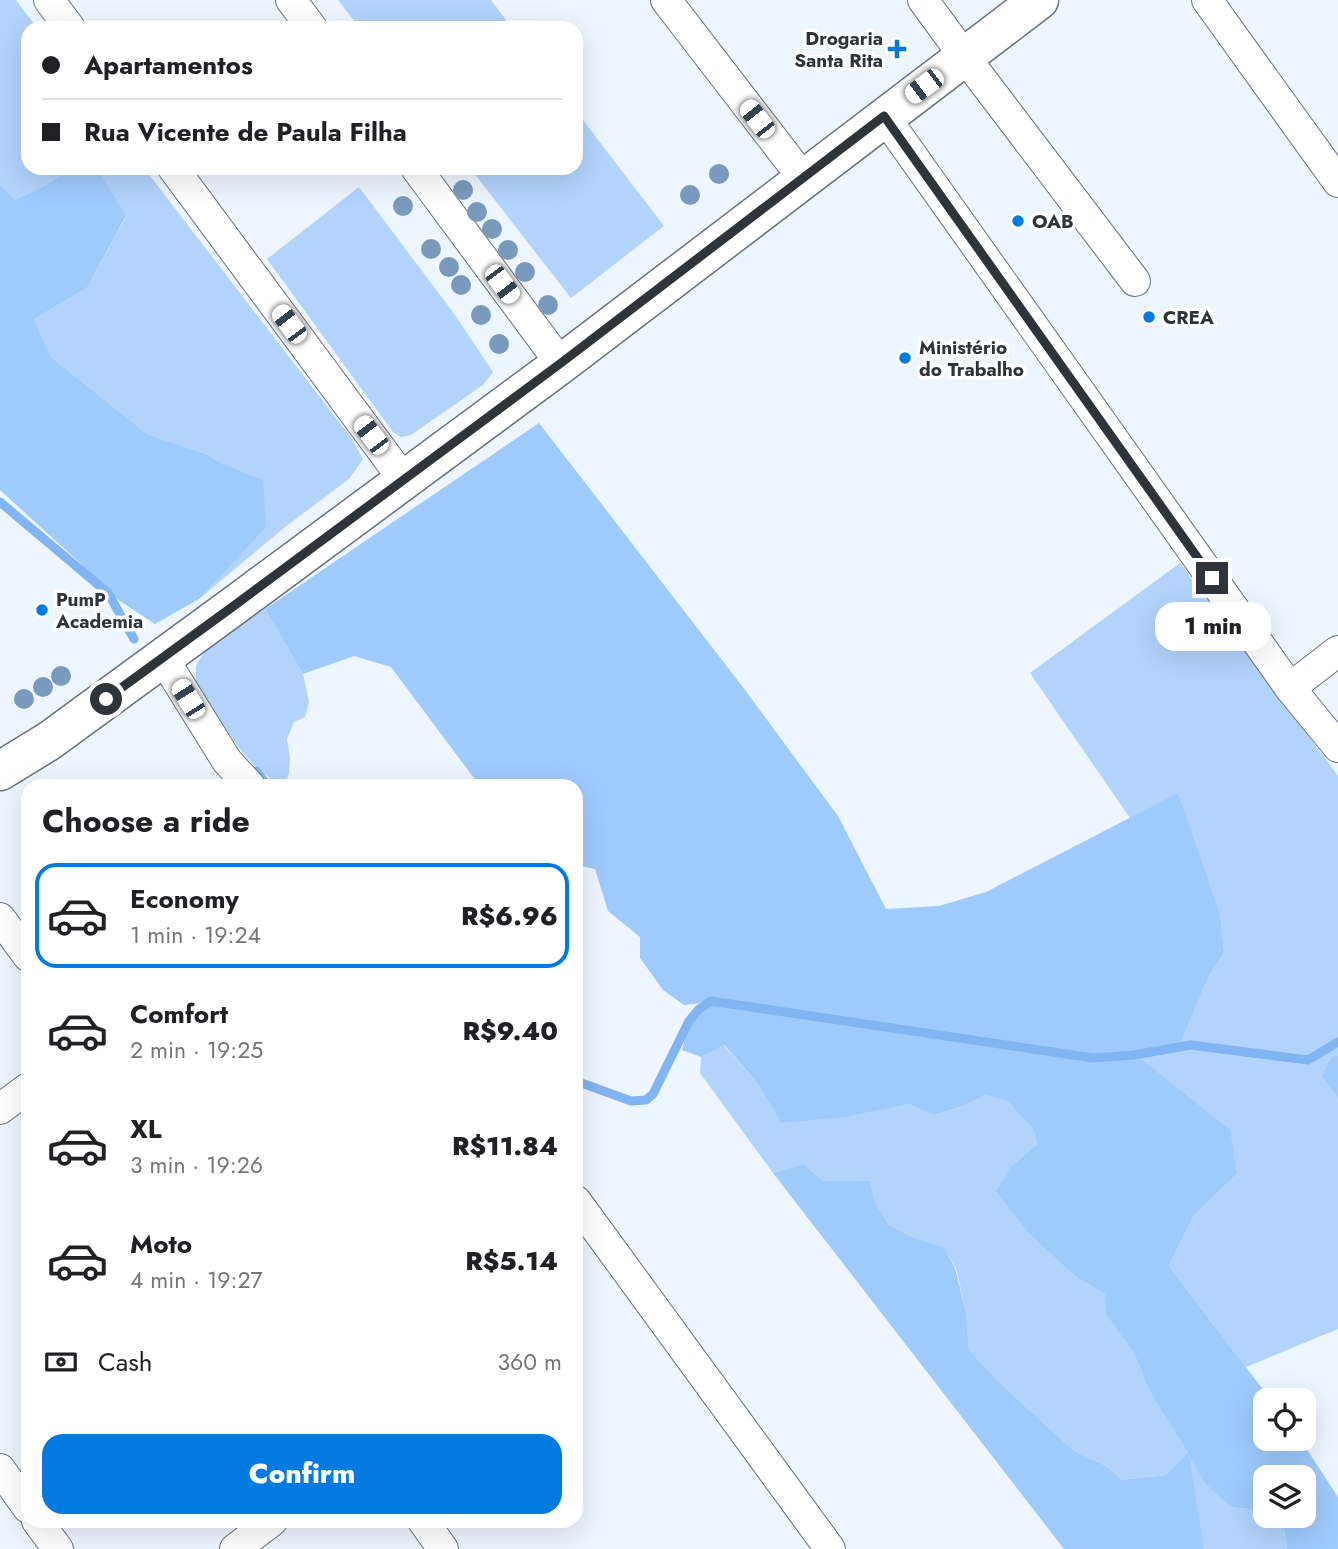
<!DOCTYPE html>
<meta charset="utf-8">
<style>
:root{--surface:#fff;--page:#f2f2f2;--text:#202124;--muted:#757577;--line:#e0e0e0;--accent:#017be1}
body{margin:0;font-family:Jost,sans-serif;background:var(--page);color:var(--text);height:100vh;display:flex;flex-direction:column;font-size:26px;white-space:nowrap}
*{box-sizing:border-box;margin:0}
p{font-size:23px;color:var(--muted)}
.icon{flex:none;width:38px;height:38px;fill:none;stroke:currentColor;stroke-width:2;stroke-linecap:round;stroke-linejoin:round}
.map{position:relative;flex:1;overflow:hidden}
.details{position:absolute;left:21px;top:779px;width:562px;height:749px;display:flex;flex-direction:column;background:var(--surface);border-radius:21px;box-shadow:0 7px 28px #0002}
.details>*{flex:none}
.top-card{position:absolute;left:21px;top:21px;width:562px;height:154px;border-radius:21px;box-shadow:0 7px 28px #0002;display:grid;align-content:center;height:154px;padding:0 21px;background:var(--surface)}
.controls{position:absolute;left:1253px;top:1388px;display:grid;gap:14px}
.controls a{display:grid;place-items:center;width:63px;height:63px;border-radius:14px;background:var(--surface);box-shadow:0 7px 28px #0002;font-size:35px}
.end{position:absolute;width:32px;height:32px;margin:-16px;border:9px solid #2f343a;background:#fff;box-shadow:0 0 0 4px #fff}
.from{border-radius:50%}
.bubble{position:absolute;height:49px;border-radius:21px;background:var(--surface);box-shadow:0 7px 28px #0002;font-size:23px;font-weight:800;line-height:49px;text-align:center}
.car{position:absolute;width:21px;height:42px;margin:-21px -10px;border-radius:9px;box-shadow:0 0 5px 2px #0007;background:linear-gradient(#fff 24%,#345 0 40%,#fff 0 76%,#345 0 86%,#fff 0)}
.top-card b{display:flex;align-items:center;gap:24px;height:66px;font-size:26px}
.top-card b+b{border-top:2px solid var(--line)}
.top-card i{width:18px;height:18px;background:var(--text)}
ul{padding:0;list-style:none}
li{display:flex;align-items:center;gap:21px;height:105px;margin:0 14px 10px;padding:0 7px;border:4px solid transparent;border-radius:21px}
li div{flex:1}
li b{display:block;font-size:26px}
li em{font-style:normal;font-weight:800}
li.active{border-color:var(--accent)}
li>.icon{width:63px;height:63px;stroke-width:1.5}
h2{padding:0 21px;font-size:32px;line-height:84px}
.pay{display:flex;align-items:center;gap:18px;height:77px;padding:0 21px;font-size:26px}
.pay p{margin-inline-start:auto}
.button{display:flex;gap:14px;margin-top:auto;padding:14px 21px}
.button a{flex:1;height:80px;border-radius:21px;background:var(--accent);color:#fff;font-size:28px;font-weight:800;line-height:80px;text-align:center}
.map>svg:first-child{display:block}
.green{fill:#b2d3fc}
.forest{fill:#9fcafc}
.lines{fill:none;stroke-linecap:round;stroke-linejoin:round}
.stream{stroke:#80b4f2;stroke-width:9}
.minor-casing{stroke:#65717e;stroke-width:32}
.primary-casing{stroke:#65717e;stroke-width:41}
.minor{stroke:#fff;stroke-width:30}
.primary{stroke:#fff;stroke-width:38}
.tree{fill:#7a9abd}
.route{stroke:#2f343a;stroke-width:9}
.poi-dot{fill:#017be1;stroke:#fff;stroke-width:2.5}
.labels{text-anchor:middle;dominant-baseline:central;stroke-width:7;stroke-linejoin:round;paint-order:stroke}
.poi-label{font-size:19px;font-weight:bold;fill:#2f343a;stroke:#fff;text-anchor:start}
</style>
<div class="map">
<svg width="1338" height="1549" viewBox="0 0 1338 1549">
<rect width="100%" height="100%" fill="#edf5fe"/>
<g class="green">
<path d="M 0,0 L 16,0 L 37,28 L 28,28 L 28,168 L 72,168 L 44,186 L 15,200 L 0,184 Z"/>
<path d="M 338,0 L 491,0 L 512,28 L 360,28 Z"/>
<path d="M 576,111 L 664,226 L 571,298 L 470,168 L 576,168 Z"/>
<path d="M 97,168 L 144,168 L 352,439 L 363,459 L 349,479 L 285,527 L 199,599 L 218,578 L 223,464 L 206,454 L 147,434 L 51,357 L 34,319 L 87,288 L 126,217 Z"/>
<path d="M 359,187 L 455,315 L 493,372 L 483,385 L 411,435 L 401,437 L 393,432 L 267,259 Z"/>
<path d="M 1180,563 L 1338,776 L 1338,1329 L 1246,1367 L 1169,1266 L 1195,1214 L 1237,1174 L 1093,1058 L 1179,1047 L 1208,978 L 1224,952 L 1220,913 L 1178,794 L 1130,818 L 1030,673 Z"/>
<path d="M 265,609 L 303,674 L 309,702 L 305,717 L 294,722 L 287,739 L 290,758 L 289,773 L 285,786 L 279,786 L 254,765 L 242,752 L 216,715 L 204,705 L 196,688 L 196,666 L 206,649 Z"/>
<path d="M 723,1045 L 756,1081 L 781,1123 L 908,1104 L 936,1115 L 963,1106 L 986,1095 L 1007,1101 L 1033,1129 L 1037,1144 L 1013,1165 L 1054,1255 L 1076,1277 L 1105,1294 L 1106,1315 L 1134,1353 L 1149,1390 L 1231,1507 L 1265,1511 L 1265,1516 L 1282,1516 L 1287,1549 L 1204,1549 L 1187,1453 L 1166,1475 L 1122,1480 L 1106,1466 L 1074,1451 L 1000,1383 L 969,1350 L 966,1312 L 956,1268 L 944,1249 L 912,1237 L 889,1225 L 876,1204 L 870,1181 L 823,1181 L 804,1164 L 773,1173 L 700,1073 L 701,1057 Z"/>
</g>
<g class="forest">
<path d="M 72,168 L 97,168 L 126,216 L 87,288 L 34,319 L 51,357 L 147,434 L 206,454 L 223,464 L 263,480 L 266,527 L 199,599 L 155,624 L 108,593 L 79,562 L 0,490 L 0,184 L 15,200 L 44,186 Z"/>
<path d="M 539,423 L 742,686 L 838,816 L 886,909 L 939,906 L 986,892 L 1178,793 L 1220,913 L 1224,952 L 1208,978 L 1179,1047 L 1108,1056 L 1134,1055 L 1146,1063 L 1230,1130 L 1237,1174 L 1195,1214 L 1169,1266 L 1271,1400 L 1265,1400 L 1265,1438 L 1300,1439 L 1338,1497 L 1338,1549 L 1287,1549 L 1282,1516 L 1304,1516 L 1304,1477 L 1265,1477 L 1265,1511 L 1231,1507 L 1205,1483 L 1189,1455 L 1204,1549 L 1064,1549 L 773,1173 L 804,1164 L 823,1181 L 870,1181 L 876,1204 L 889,1225 L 912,1237 L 944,1248 L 955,1268 L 966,1312 L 969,1350 L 1000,1383 L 1074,1451 L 1106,1466 L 1122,1480 L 1166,1475 L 1188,1452 L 1149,1390 L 1134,1353 L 1106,1315 L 1105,1294 L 1076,1277 L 1027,1231 L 996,1191 L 1013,1165 L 1037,1144 L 1033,1129 L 1007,1101 L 986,1095 L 963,1106 L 935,1115 L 908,1104 L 844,1117 L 781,1123 L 756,1081 L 724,1045 L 701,1057 L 682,1050 C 689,1023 687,1019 710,1002 L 684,1005 L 663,990 L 640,958 L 640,937 L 608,911 L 595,869 L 576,865 L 576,786 L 480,786 L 391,667 L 354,656 L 303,674 L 265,609 Z"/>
<path d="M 1338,1056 L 1338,1097 L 1322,1076 L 1332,1057 Z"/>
</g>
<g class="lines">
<g class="stream">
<path d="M 0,502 L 108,593 L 134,639"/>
<path d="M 256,771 L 268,786"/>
<path d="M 576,1081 L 631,1101 L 646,1100 L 653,1094 L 689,1021 L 698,1010 L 711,1001 L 1093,1058 L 1134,1055 L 1191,1045 L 1308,1060 L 1338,1042"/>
</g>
<defs>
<g id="minor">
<path d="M 49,0 L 70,28"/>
<path d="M 291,0 L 312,28"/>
<path d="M 666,0 L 803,178"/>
<path d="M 923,0 L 964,56 L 1135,281"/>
<path d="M 1207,0 L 1338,182"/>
<path d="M 884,116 L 1290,688 L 1338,747"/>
<path d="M 173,168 L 404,480"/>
<path d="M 416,168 L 561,364"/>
<path d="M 163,658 L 227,761 L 250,786"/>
<path d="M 1290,688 L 1338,651"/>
<path d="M 0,918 L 28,956"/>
<path d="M 0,1109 L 28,1088"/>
<path d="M 576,1201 L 830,1549"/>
<path d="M 0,1469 L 28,1508"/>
<path d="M 37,1521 L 58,1549"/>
<path d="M 423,1521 L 443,1549"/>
<path d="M 235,1549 L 272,1521"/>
</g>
<path id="primary" d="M 0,771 L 49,741 L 235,605 L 561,364 L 1039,0"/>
</defs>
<use href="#minor" class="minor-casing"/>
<use href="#primary" class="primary-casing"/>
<use href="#minor" class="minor"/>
<use href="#primary" class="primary"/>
</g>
<g class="tree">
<circle cx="719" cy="174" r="10"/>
<circle cx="463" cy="190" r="10"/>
<circle cx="690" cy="195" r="10"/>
<circle cx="403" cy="206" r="10"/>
<circle cx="477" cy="212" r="10"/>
<circle cx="492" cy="229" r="10"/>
<circle cx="431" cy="249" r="10"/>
<circle cx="508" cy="250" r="10"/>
<circle cx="449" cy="267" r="10"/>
<circle cx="525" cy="272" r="10"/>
<circle cx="461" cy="285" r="10"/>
<circle cx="548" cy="305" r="10"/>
<circle cx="481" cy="315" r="10"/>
<circle cx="499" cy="344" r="10"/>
<circle cx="61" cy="676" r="10"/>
<circle cx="43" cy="687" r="10"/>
<circle cx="24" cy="699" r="10"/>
</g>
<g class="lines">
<path class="route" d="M 106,699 L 235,605 L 561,363 L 884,116 L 1212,578"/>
</g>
<g class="poi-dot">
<path d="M893.5 38.5h7v7h7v7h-7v7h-7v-7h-7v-7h7z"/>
<circle cx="1018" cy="221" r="7"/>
<circle cx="1149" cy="317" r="7"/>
<circle cx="905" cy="358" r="7"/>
<circle cx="42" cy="610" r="7"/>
</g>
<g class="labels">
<g class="poi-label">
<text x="883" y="38" text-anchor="end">Drogaria<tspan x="883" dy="22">Santa Rita</tspan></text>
<text x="1032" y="221">OAB</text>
<text x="1163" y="317">CREA</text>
<text x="919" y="347">Ministério<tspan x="919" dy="22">do Trabalho</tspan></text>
<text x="56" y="599">PumP<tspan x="56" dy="22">Academia</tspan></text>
</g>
</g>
</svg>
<div class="controls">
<a><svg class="icon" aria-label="locate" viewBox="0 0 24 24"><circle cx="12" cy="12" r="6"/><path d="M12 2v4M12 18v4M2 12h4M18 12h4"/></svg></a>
<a><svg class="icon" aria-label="layers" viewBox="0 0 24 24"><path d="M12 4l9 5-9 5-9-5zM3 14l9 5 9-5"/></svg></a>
</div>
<i class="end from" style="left:106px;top:699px"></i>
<i class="end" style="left:1212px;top:578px"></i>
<div class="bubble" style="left:1155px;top:602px;width:116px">1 min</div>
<i class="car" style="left:924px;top:86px;rotate:233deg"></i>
<i class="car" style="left:757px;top:119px;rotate:322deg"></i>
<i class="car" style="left:502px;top:284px;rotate:143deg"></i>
<i class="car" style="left:289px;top:324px;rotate:323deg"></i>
<i class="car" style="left:371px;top:435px;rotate:323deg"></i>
<i class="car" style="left:188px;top:699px;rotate:328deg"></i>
<div class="top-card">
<b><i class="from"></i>Apartamentos</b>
<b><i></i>Rua Vicente de Paula Filha</b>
</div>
<section class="details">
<h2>Choose a ride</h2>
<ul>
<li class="active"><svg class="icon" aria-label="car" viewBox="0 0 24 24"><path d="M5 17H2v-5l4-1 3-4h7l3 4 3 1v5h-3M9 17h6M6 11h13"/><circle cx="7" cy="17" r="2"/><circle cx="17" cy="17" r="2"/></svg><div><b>Economy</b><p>1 min · 19:24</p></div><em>R$6.96</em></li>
<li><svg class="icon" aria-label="car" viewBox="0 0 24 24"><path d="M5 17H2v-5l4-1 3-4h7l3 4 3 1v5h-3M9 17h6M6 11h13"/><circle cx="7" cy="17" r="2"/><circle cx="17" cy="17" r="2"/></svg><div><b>Comfort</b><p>2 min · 19:25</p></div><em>R$9.40</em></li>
<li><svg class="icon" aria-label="car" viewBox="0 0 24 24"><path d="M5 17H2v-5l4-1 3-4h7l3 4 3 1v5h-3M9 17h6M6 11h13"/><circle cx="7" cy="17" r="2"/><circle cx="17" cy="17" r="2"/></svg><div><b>XL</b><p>3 min · 19:26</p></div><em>R$11.84</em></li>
<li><svg class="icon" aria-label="car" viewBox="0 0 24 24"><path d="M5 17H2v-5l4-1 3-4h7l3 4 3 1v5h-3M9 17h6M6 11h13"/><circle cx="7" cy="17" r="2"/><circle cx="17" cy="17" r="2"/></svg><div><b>Moto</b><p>4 min · 19:27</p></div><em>R$5.14</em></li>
</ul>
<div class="pay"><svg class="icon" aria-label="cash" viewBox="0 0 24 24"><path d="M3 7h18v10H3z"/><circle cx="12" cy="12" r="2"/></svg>Cash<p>360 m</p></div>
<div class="button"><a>Confirm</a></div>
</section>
</div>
